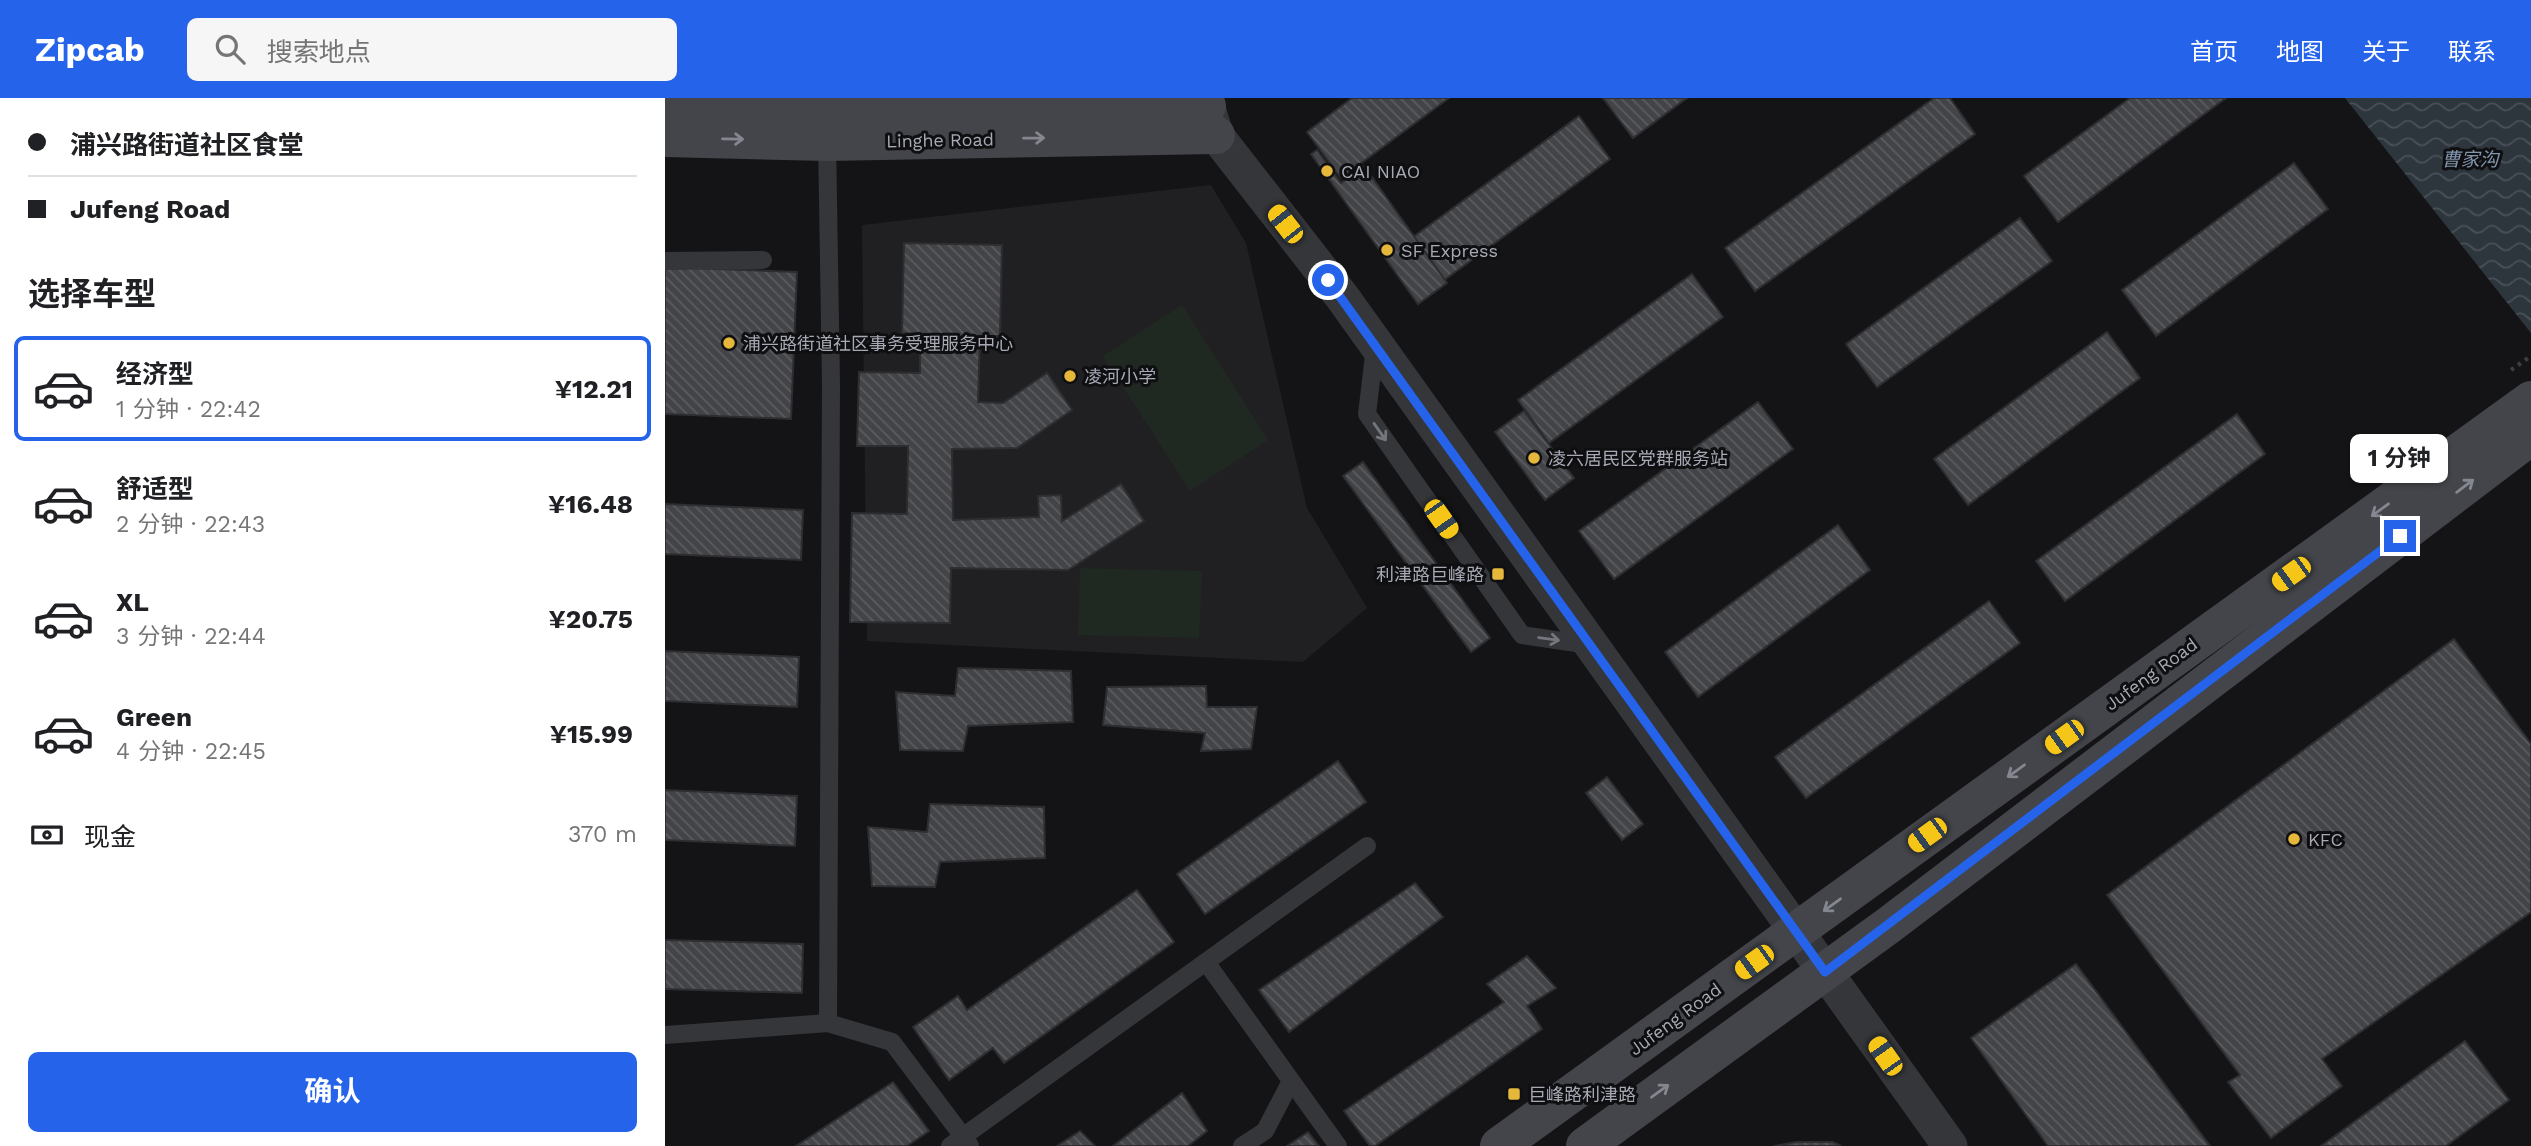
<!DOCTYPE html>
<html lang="zh">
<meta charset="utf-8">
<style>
:root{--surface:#fff;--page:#f6f6f6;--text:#202124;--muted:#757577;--line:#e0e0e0;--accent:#2563eb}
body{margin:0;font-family:"Work Sans","Noto Sans SC",sans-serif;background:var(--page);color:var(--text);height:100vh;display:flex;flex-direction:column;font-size:26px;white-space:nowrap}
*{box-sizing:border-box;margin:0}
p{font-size:23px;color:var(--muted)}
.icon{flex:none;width:38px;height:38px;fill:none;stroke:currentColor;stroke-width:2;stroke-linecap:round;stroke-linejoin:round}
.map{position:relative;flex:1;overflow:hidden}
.details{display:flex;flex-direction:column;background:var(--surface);width:665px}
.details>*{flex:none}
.guide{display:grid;align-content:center;height:154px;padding:0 28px;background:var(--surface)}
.end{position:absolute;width:32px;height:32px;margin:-16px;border:9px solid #2563eb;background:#fff;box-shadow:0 0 0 4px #fff}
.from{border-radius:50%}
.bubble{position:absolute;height:49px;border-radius:10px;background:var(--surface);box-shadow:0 2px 5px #0004;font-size:23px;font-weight:700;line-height:49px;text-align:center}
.car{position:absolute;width:21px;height:42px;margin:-21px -10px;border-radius:9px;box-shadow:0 0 5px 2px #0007;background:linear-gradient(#f5c518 24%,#345 0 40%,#f5c518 0 76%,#345 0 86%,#f5c518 0)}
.guide b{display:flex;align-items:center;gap:24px;height:66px;font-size:26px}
.guide b+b{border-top:2px solid var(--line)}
.guide i{width:18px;height:18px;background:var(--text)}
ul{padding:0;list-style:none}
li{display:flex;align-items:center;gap:21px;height:105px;margin:0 14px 10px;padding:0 14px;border:4px solid transparent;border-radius:10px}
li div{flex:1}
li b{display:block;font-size:26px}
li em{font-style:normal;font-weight:700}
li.on{border-color:var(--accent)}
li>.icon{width:63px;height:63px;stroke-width:1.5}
h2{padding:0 28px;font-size:32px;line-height:84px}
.pay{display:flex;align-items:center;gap:18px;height:77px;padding:0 28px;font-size:26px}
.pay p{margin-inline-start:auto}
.cta{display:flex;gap:14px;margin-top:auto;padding:14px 28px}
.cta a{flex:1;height:80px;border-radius:10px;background:var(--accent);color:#fff;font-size:28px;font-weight:700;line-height:80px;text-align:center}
header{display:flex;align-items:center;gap:42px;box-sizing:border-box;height:98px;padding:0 35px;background:var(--accent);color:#fff}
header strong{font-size:33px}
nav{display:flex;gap:38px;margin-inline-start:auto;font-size:24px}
.search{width:490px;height:63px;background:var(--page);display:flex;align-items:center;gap:18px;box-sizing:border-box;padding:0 24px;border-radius:10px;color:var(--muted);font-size:26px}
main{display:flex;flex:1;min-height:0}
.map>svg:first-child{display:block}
.built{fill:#202022}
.green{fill:#202822}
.water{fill:url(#water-waves)}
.building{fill:url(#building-back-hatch);stroke:#2e2e31;stroke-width:2}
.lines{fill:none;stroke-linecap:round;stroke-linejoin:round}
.path{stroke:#3b3d41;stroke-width:4.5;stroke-dasharray:3.5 5;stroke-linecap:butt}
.lane{stroke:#35363a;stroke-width:18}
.street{stroke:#35363a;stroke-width:35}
.secondary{stroke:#43454a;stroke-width:38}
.oneway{stroke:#848790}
.oneway2{stroke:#74767e}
.route{stroke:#2563eb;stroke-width:9}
.poi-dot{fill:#e5b83c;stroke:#0f0f11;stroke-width:2.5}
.labels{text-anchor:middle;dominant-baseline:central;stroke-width:6;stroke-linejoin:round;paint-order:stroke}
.street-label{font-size:18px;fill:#a7aab5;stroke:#0f0f11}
.poi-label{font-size:18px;fill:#a7aab5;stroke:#0f0f11;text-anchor:start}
.water-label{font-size:19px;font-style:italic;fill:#8095ae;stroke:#0f0f11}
</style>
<header>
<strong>Zipcab</strong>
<div class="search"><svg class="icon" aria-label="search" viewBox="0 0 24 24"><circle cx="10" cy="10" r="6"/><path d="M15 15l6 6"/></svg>搜索地点</div>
<nav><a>首页</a><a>地图</a><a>关于</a><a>联系</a></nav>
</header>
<main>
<section class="details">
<div class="guide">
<b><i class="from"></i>浦兴路街道社区食堂</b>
<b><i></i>Jufeng Road</b>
</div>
<h2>选择车型</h2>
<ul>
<li class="on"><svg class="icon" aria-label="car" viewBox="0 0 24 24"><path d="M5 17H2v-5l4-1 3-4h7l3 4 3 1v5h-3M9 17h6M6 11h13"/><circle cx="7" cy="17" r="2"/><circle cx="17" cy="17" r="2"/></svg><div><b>经济型</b><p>1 分钟 · 22:42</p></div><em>¥12.21</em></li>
<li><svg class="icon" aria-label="car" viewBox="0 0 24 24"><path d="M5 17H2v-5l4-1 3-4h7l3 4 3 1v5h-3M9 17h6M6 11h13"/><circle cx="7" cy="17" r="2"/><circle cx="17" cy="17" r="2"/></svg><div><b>舒适型</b><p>2 分钟 · 22:43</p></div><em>¥16.48</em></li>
<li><svg class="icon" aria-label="car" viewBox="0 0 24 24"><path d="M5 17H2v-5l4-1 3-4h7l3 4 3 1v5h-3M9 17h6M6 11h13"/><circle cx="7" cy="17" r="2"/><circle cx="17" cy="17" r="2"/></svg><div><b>XL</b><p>3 分钟 · 22:44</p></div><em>¥20.75</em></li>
<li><svg class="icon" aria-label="car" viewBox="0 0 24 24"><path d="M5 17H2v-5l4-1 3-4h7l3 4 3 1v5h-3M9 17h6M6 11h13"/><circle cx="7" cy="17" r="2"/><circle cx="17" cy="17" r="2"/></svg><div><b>Green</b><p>4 分钟 · 22:45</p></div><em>¥15.99</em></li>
</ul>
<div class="pay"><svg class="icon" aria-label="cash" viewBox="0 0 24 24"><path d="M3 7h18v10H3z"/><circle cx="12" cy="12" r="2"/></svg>现金<p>370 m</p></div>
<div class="cta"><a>确认</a></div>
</section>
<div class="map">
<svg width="1866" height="1048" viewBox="0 0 1866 1048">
<defs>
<pattern id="water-waves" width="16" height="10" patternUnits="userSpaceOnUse" patternTransform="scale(1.75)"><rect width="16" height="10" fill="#2e363d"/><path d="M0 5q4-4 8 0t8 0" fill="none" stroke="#495057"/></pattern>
<pattern id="building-back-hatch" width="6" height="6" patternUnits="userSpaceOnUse" patternTransform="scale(1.75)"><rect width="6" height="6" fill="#434448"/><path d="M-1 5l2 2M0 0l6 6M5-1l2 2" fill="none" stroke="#5b5c60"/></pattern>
</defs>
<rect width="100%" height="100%" fill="#141416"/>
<path class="built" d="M 546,87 L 581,145 L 642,410 L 702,510 L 638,564 L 202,543 L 197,127 Z"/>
<g class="green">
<path d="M 517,207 L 603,342 L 525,393 L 438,258 Z"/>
<path d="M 415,470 L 537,473 L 534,540 L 413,537 Z"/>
</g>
<path class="water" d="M 1680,0 L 1866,0 L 1866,235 Z"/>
<g class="building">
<path d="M 687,0 L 784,0 L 676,80 L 642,34 Z"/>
<path d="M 938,0 L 1022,0 L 968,40 Z"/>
<path d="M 1269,0 L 1285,0 L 1310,36 L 1090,193 L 1060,150 Z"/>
<path d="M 1465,0 L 1561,0 L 1393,124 L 1359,78 Z"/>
<path d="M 914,18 L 945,61 L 771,188 L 740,145 Z"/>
<path d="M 652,52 L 676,85 L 699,68 L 782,185 L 753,206 L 646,56 Z"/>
<path d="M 1629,65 L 1663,111 L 1491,238 L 1457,192 Z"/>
<path d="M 1355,120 L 1387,163 L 1212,289 L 1181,246 Z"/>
<path d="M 239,145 L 337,147 L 335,238 L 315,238 L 313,304 L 338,305 L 382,275 L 407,312 L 352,350 L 287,351 L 288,422 L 374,419 L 373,398 L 396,397 L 397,423 L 456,386 L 479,423 L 403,472 L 286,470 L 285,525 L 185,524 L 187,415 L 242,416 L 243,348 L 192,348 L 194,274 L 255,275 L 255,236 L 237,235 Z"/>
<path d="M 0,169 L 132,174 L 126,321 L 0,316 Z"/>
<path d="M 1027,176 L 1058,219 L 884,345 L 853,302 Z"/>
<path d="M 1442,234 L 1475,280 L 1303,407 L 1269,361 Z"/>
<path d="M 1093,304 L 1128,351 L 949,481 L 914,433 Z"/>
<path d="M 859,313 L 909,380 L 880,402 L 830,334 Z"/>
<path d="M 1572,316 L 1600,356 L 1400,503 L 1371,463 Z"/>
<path d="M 698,364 L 825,540 L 806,554 L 678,378 Z"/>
<path d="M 0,406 L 138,412 L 136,462 L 0,456 Z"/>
<path d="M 1173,427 L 1205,472 L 1033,599 L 1000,554 Z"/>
<path d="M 1324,503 L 1355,545 L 1141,700 L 1110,659 Z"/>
<path d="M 1789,541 L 1866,646 L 1866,814 L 1657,961 L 1677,988 L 1606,1040 L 1563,984 L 1575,977 L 1442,797 Z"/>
<path d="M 0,553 L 134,559 L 132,609 L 0,603 Z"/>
<path d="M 293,570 L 406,573 L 408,624 L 303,628 L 298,653 L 235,652 L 231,594 L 290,598 Z"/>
<path d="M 541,588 L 542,609 L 592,609 L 586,651 L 536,653 L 540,635 L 438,627 L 442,589 Z"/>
<path d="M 673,663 L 701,704 L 540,816 L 512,776 Z"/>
<path d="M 942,679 L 978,726 L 957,742 L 921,695 Z"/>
<path d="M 0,692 L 132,698 L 130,748 L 0,742 Z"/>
<path d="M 265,706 L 379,709 L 380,760 L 275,764 L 270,789 L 207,788 L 203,729 L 262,734 Z"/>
<path d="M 750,785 L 778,819 L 624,934 L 594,892 Z"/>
<path d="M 472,792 L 509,844 L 339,965 L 328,950 L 284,982 L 248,929 L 293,898 L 302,912 Z"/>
<path d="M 0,842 L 138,846 L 137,895 L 0,891 Z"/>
<path d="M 862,858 L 891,890 L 862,908 L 877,931 L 710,1048 L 705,1048 L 679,1013 L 839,904 L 822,886 Z"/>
<path d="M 1411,866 L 1545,1048 L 1383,1048 L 1306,940 Z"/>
<path d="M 1800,943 L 1844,1002 L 1781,1048 L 1656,1048 Z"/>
<path d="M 228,984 L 264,1033 L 242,1048 L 131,1048 Z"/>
<path d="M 517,995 L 542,1033 L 523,1048 L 448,1048 Z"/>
<path d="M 415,1033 L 430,1048 L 392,1048 Z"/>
<path d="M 643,1034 L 654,1048 L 622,1048 Z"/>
<path d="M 1132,1044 L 1168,1044 L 1176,1048 L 1109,1048 Z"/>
</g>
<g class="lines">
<path class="path" d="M 1846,272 L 1866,258"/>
<g class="lane">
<path d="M 162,41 L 166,287 L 163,925"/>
<path d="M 0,163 L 98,162"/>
<path d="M 710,249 L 702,316 L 857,537 L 925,547"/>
<path d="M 541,864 L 673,1048"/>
<path d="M 0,937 L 163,925 L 227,944 L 305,1048"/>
<path d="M 285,1048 L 702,748"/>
<path d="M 577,1048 L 600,1033 L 626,983"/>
</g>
<path class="street" d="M 543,10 L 551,37 L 678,200 L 1285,1048"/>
<g class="secondary">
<path d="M 0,6 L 542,8"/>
<path d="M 0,40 L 162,44 L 551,37"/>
<path d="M 834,1048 L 1866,302"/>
<path d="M 920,1048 L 1224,827 L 1866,338"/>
</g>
</g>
<defs><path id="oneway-shaft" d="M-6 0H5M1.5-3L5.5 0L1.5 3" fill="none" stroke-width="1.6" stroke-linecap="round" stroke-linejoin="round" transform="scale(1.75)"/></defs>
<g class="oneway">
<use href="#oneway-shaft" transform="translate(369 40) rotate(-1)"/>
<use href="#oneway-shaft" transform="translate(68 41) rotate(1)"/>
<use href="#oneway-shaft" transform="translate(1800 388) rotate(-37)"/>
<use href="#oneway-shaft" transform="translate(1715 412) rotate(144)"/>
<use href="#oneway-shaft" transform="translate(1351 673) rotate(144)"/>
<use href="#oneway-shaft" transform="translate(1167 807) rotate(144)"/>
<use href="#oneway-shaft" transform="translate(995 993) rotate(-36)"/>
</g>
<g class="oneway2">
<use href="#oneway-shaft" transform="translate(715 334) rotate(55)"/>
<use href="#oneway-shaft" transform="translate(884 541) rotate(8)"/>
</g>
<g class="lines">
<path class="route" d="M 663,182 L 1160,874 L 1735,438"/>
</g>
<g class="poi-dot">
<circle cx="662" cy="73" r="7"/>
<circle cx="722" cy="152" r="7"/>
<circle cx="64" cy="245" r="7"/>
<circle cx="405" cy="278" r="7"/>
<circle cx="869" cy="360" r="7"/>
<rect x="826" y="469" width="14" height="14" rx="3.5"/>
<circle cx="1629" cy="741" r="7"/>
<rect x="842" y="989" width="14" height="14" rx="3.5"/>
</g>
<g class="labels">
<g class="street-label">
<text transform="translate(275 42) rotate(-1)">Linghe Road</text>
<text transform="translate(1486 576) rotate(-36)">Jufeng Road</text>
<text transform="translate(1010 921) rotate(-36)">Jufeng Road</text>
</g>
<g class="poi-label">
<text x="676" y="73">CAI NIAO</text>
<text x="736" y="152">SF Express</text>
<text x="78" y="245">浦兴路街道社区事务受理服务中心</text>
<text x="419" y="278">凌河小学</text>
<text x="883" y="360">凌六居民区党群服务站</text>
<text x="819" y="476" text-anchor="end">利津路巨峰路</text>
<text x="1643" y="741">KFC</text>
<text x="863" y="996">巨峰路利津路</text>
</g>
<g class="water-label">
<text x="1805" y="61">曹家沟</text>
</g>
</g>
</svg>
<i class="end from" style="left:663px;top:182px"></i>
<i class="end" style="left:1735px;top:438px"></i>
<div class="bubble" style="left:1685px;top:336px;width:98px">1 分钟</div>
<i class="car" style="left:620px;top:126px;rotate:322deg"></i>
<i class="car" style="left:776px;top:421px;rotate:145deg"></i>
<i class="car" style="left:1626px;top:476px;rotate:234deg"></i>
<i class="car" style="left:1399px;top:639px;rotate:234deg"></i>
<i class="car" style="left:1262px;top:737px;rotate:234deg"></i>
<i class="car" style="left:1089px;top:864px;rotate:234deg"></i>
<i class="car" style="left:1220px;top:958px;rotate:325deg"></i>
</div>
</main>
